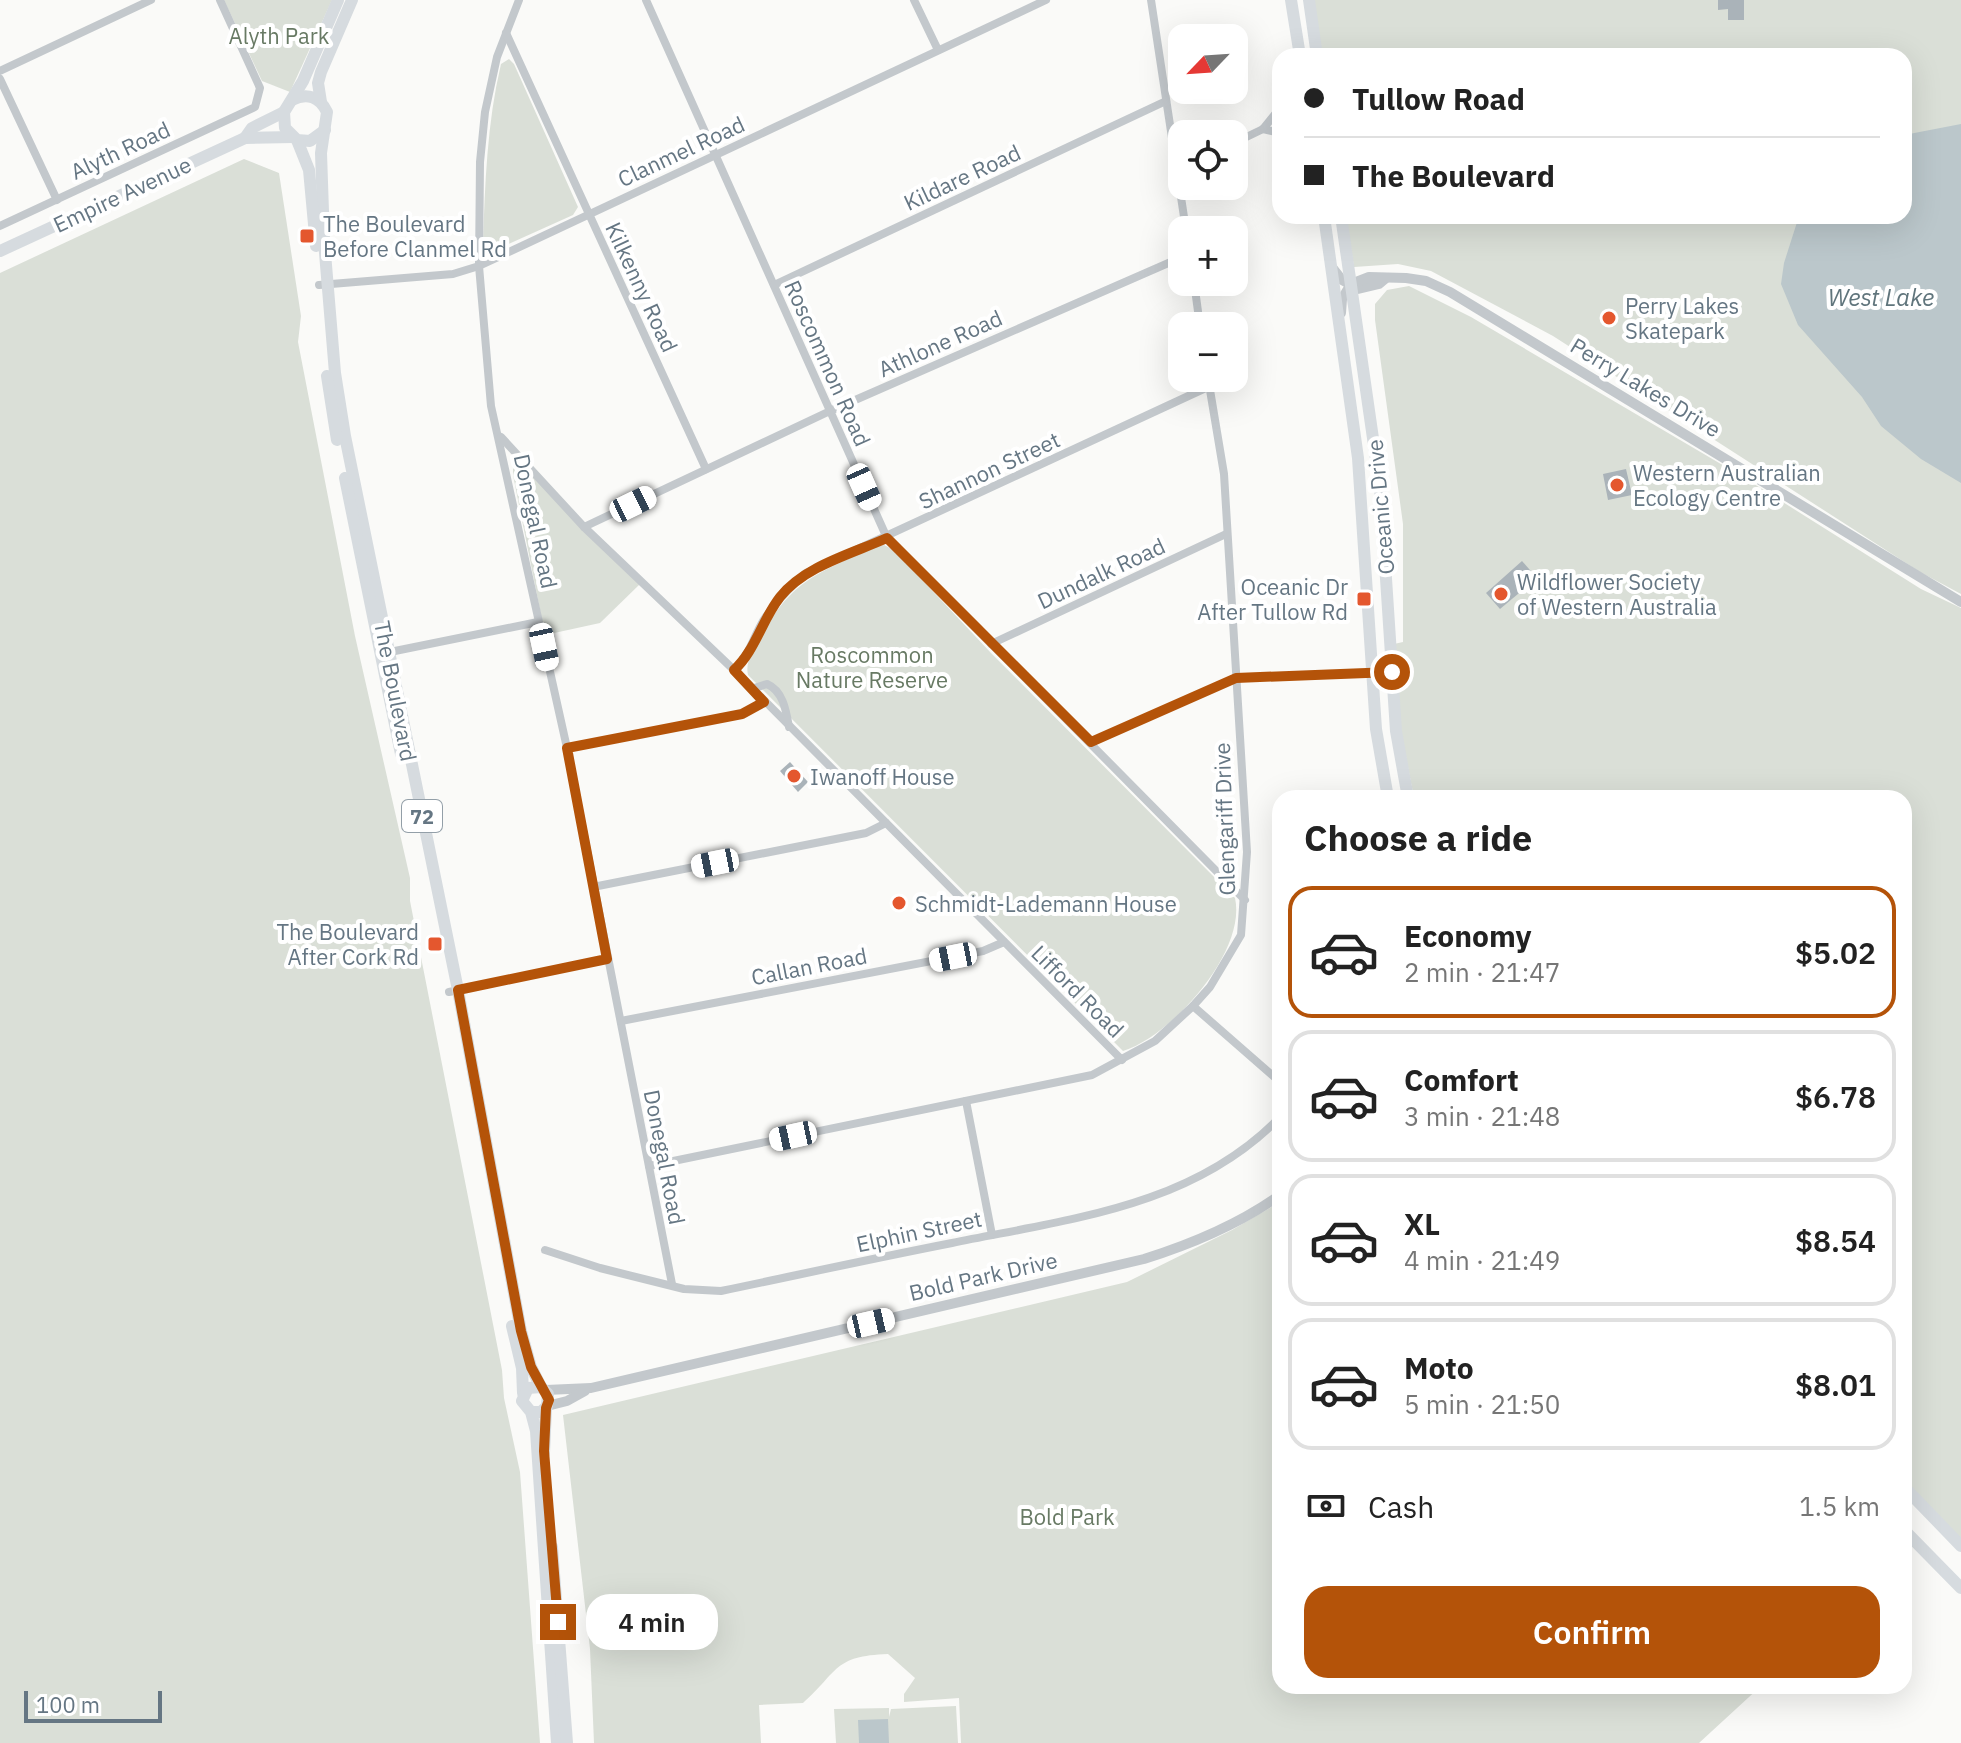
<!DOCTYPE html>
<meta charset="utf-8">
<style>
:root{--surface:#fff;--page:#f2f2f2;--text:#222;--muted:#767676;--line:#e0e0e0;--accent:#b45309}
body{margin:0;font-family:"IBM Plex Sans",sans-serif;background:var(--page);color:var(--text);height:100vh;display:flex;flex-direction:column;font-size:30px;white-space:nowrap}
*{box-sizing:border-box;margin:0}
p{font-size:26px;color:var(--muted)}
.icon{flex:none;width:44px;height:44px;fill:none;stroke:currentColor;stroke-width:2;stroke-linecap:round;stroke-linejoin:round}
.map{position:relative;flex:1;overflow:hidden}
.sheet{position:absolute;left:1272px;top:790px;width:640px;height:904px;display:flex;flex-direction:column;background:var(--surface);border-radius:24px;box-shadow:0 8px 32px #0002}
.sheet>*{flex:none}
.top-card{position:absolute;left:1272px;top:48px;width:640px;height:176px;border-radius:24px;box-shadow:0 8px 32px #0002;display:grid;align-content:center;height:176px;padding:0 32px;background:var(--surface)}
.needle{width:52px;rotate:245deg}
.fabs{position:absolute;left:1168px;top:24px;display:grid;gap:16px}
.fabs a{display:grid;place-items:center;width:80px;height:80px;border-radius:16px;background:var(--surface);box-shadow:0 8px 32px #0002;font-size:40px}
.scale{position:absolute;left:24px;bottom:20px;width:138px;box-sizing:border-box;padding-left:8px;border:4px solid #657683;border-top:0;font-size:22px;line-height:28px;white-space:nowrap;color:#657683;-webkit-text-stroke:6px #fff;paint-order:stroke}
.end{position:absolute;width:36px;height:36px;margin:-18px;border:10px solid #b45309;background:#fff;box-shadow:0 0 0 4px #fff}
.from{border-radius:50%}
.bubble{position:absolute;height:56px;border-radius:24px;background:var(--surface);box-shadow:0 8px 32px #0002;font-size:26px;font-weight:600;line-height:56px;text-align:center}
.car{position:absolute;width:24px;height:48px;margin:-24px -12px;border-radius:10px;box-shadow:0 0 6px 2px #0007;background:linear-gradient(#fff 24%,#345 0 40%,#fff 0 76%,#345 0 86%,#fff 0)}
.top-card b{display:flex;align-items:center;gap:28px;height:76px;font-size:30px}
.top-card b+b{border-top:2px solid var(--line)}
.top-card i{width:20px;height:20px;background:var(--text)}
ul{padding:0;list-style:none}
li{display:flex;align-items:center;gap:24px;height:132px;margin:0 16px 12px;padding:0 16px;border:4px solid var(--line);border-radius:24px}
li div{flex:1}
li b{display:block;font-size:30px}
li em{font-style:normal;font-weight:600}
li.active{border-color:var(--accent)}
li>.icon{width:72px;height:72px;stroke-width:1.5}
h2{padding:0 32px;font-size:36px;line-height:96px}
.pay{display:flex;align-items:center;gap:20px;height:88px;padding:0 32px;font-size:30px}
.pay p{margin-inline-start:auto}
.cta{display:flex;gap:16px;margin-top:auto;padding:16px 32px}
.cta a{flex:1;height:92px;border-radius:24px;background:var(--accent);color:#fff;font-size:32px;font-weight:600;line-height:92px;text-align:center}
.map>svg:first-child{display:block}
.green{fill:#dadfd7}
.water{fill:#bbc7cb}
.building{fill:#aab3b9}
.lines{fill:none;stroke-linecap:round;stroke-linejoin:round}
.minor{stroke:#c3c8cc;stroke-width:8}
.tertiary{stroke:#c3c8cc;stroke-width:10}
.secondary{stroke:#d6dbdf;stroke-width:12}
.primary{stroke:#d6dbdf;stroke-width:12}
.route{stroke:#b45309;stroke-width:10}
.poi-dot{fill:#e4572e;stroke:#fff;stroke-width:3}
.labels{text-anchor:middle;dominant-baseline:central;stroke-width:8;stroke-linejoin:round;paint-order:stroke}
.shield{fill:#fff;stroke:#939fa8;stroke-width:2}
.shield-label{font-size:20px;font-weight:bold;fill:#657683}
.park-label{font-size:22px;fill:#687a64;stroke:#fff}
.street-label{font-size:22px;fill:#657683;stroke:#fff}
.poi-label{font-size:22px;fill:#657683;stroke:#fff;text-anchor:start}
.water-label{font-size:24px;font-style:italic;fill:#60757c;stroke:#fff}
</style>
<div class="map">
<svg width="1961" height="1743" viewBox="0 0 1961 1743">
<rect width="100%" height="100%" fill="#fafaf8"/>
<g class="green">
<path d="M 224,0 L 332,0 L 290,92 L 262,81 Z"/>
<path d="M 1313,0 L 1961,0 L 1961,594 L 1920,572 L 1553,336 L 1431,271 L 1398,264 L 1354,267 L 1346,216 L 1904,216 L 1904,56 L 1322,56 Z"/>
<path d="M 509,59 L 514,64 L 578,207 L 573,215 L 491,252 L 483,244 C 485,184 487,123 501,64 Z"/>
<path d="M 244,159 L 279,173 L 301,316 L 298,342 L 355,636 L 410,878 L 410,901 L 502,1370 L 504,1398 L 520,1472 L 540,1743 L 0,1743 L 0,273 Z"/>
<path d="M 1409,286 L 1471,317 L 1743,477 L 1921,589 L 1961,608 L 1961,1539 L 1904,1480 L 1904,798 L 1414,798 L 1401,731 L 1394,644 L 1403,642 L 1403,524 L 1375,320 L 1375,304 L 1387,290 Z"/>
<path d="M 517,465 L 523,467 L 640,584 L 600,623 L 545,635 L 513,475 L 513,468 Z"/>
<path d="M 884,545 L 894,550 L 991,653 L 1235,898 C 1247,952 1170,1037 1123,1051 L 748,675 C 745,662 753,651 759,640 C 791,580 816,574 875,547 Z"/>
<path d="M 1280,1202 L 1280,1686 L 1761,1686 L 1699,1743 L 961,1743 L 959,1698 L 904,1702 L 904,1694 L 915,1678 L 888,1654 C 833,1656 839,1671 803,1703 L 759,1705 L 761,1743 L 594,1743 L 590,1649 L 563,1415 L 1127,1282 L 1232,1230 Z"/>
<path d="M 956,1706 L 958,1743 L 836,1743 L 834,1709 L 889,1708 L 889,1717 L 891,1709 Z"/>
</g>
<g class="water">
<path d="M 1961,124 L 1961,483 L 1921,459 L 1881,426 L 1862,397 L 1798,325 L 1781,284 L 1784,263 L 1799,216 L 1904,216 L 1904,135 Z"/>
<path d="M 888,1719 L 889,1743 L 859,1743 L 858,1720 Z"/>
</g>
<g class="building">
<path d="M 1718,0 L 1744,0 L 1744,20 L 1728,20 L 1728,9 L 1718,10 Z"/>
<path d="M 1626,469 L 1632,495 L 1608,500 L 1603,474 Z"/>
<path d="M 1522,561 L 1537,578 L 1500,609 L 1486,593 Z"/>
<path d="M 790,762 L 808,782 L 798,792 L 780,771 Z"/>
</g>
<g class="lines">
<g class="minor">
<path d="M 519,0 L 497,57 L 485,112 L 480,162 L 479,266 L 491,406 L 567,748 L 672,1284"/>
<path d="M 646,0 L 887,538 L 1245,900"/>
<path d="M 914,0 L 938,50"/>
<path d="M 1151,0 L 1186,230"/>
<path d="M 506,33 L 706,469"/>
<path d="M 0,71 L 151,0"/>
<path d="M 0,79 L 57,200"/>
<path d="M 1263,129 L 1280,133"/>
<path d="M 1234,143 L 1263,129 L 1280,108"/>
<path d="M 0,226 L 255,107 L 260,88 L 220,0"/>
<path d="M 1194,282 L 1200,326"/>
<path d="M 319,285 L 453,274 L 479,266 L 1046,0"/>
<path d="M 774,285 L 1166,101"/>
<path d="M 501,437 L 584,527 L 734,670 L 1122,1060"/>
<path d="M 584,527 L 830,411 L 1182,257"/>
<path d="M 991,644 L 1226,534"/>
<path d="M 385,653 L 538,622"/>
<path d="M 734,670 C 749,656 753,638 763,621 C 775,602 789,588 806,573 L 1210,386"/>
<path d="M 751,689 L 767,684 C 783,691 786,710 789,727"/>
<path d="M 1091,742 L 1236,678 L 1392,672"/>
<path d="M 567,748 L 742,714 L 764,702"/>
<path d="M 593,887 L 866,833 L 886,823"/>
<path d="M 449,992 L 607,959"/>
<path d="M 1193,1006 L 1280,1082"/>
<path d="M 621,1021 L 983,951 L 1004,942"/>
<path d="M 966,1101 L 992,1235"/>
<path d="M 649,1166 L 1092,1075 L 1155,1041 L 1193,1006 L 1210,987 L 1241,935 L 1247,852 L 1224,474 L 1208,378"/>
<path d="M 545,1250 L 600,1268 L 684,1289 L 721,1291 C 798,1275 875,1258 952,1243 C 1069,1219 1193,1207 1280,1117"/>
</g>
<g class="tertiary">
<path d="M 1331,266 L 1342,280 L 1358,289 L 1379,284 L 1385,279"/>
<path d="M 1341,313 L 1342,299 L 1351,284 L 1369,277 L 1406,278 L 1426,281 L 1450,292 L 1961,602"/>
<path d="M 546,1390 L 591,1388 L 1144,1259 C 1192,1244 1238,1225 1280,1195"/>
<path d="M 547,1406 L 567,1401 L 585,1391"/>
</g>
<g class="secondary">
<path d="M 245,138 L 252,128 L 284,112"/>
<path d="M 0,251 L 245,138 L 293,137"/>
</g>
<g class="primary">
<path d="M 1291,0 L 1300,56"/>
<path d="M 1309,0 L 1317,56"/>
<path d="M 292,100 C 307,92 320,97 327,112 L 321,153 L 324,241 L 335,373 L 345,436 L 458,990 L 521,1331 L 531,1367 L 541,1387"/>
<path d="M 321,102 L 318,83 L 321,72 L 352,0"/>
<path d="M 325,130 L 310,141 L 297,140 L 285,128 L 284,112 L 303,81 L 338,0"/>
<path d="M 297,140 L 309,170 L 316,246"/>
<path d="M 1324,216 L 1358,458 L 1376,729 L 1388,798"/>
<path d="M 1341,216 L 1380,487 L 1396,731 L 1408,798"/>
<path d="M 327,376 L 337,440"/>
<path d="M 345,478 L 401,754"/>
<path d="M 512,1326 L 522,1368 L 523,1393"/>
<path d="M 531,1412 L 541,1412 L 547,1406 L 548,1394 L 541,1387 L 528,1388 L 522,1401 L 531,1412 L 536,1431 L 557,1743"/>
<path d="M 544,1453 L 546,1408"/>
<path d="M 1904,1487 L 1961,1546"/>
<path d="M 1904,1530 L 1961,1588"/>
<path d="M 552,1547 L 567,1743"/>
</g>
</g>
<g class="lines">
<path class="route" d="M 558,1622 L 544,1451 L 546,1408 L 549,1400 L 531,1367 L 521,1331 L 458,990 L 607,959 L 567,748 L 742,714 L 764,702 L 734,670 C 755,651 762,620 780,597 C 805,566 851,554 887,538 L 1091,742 L 1236,678 L 1392,672"/>
</g>
<g class="poi-dot">
<rect x="299" y="228" width="16" height="16" rx="4"/>
<circle cx="1609" cy="318" r="8"/>
<circle cx="1617" cy="485" r="8"/>
<circle cx="1501" cy="594" r="8"/>
<rect x="1356" y="591" width="16" height="16" rx="4"/>
<circle cx="794" cy="776" r="8"/>
<circle cx="899" cy="903" r="8"/>
<rect x="427" y="936" width="16" height="16" rx="4"/>
</g>
<g class="labels">
<rect class="shield" x="402" y="800" width="40" height="32" rx="6"/>
<g class="shield-label">
<text x="422" y="816">72</text>
</g>
<g class="park-label">
<text x="279" y="35">Alyth Park</text>
<text x="872" y="654">Roscommon<tspan x="872" dy="25">Nature Reserve</tspan></text>
<text x="1067" y="1516">Bold Park</text>
</g>
<g class="street-label">
<text transform="translate(120 150) rotate(-25)">Alyth Road</text>
<text transform="translate(681 151) rotate(-25)">Clanmel Road</text>
<text transform="translate(962 177) rotate(-25)">Kildare Road</text>
<text transform="translate(122 194) rotate(-25)">Empire Avenue</text>
<text transform="translate(642 287) rotate(65)">Kilkenny Road</text>
<text transform="translate(940 343) rotate(-24)">Athlone Road</text>
<text transform="translate(828 363) rotate(66)">Roscommon Road</text>
<text transform="translate(1646 387) rotate(31)">Perry Lakes Drive</text>
<text transform="translate(989 470) rotate(-25)">Shannon Street</text>
<text transform="translate(1380 507) rotate(-95)">Oceanic Drive</text>
<text transform="translate(536 521) rotate(78)">Donegal Road</text>
<text transform="translate(1101 573) rotate(-25)">Dundalk Road</text>
<text transform="translate(396 691) rotate(79)">The Boulevard</text>
<text transform="translate(1224 819) rotate(-92)">Glengariff Drive</text>
<text transform="translate(809 966) rotate(-11)">Callan Road</text>
<text transform="translate(1078 991) rotate(45)">Lifford Road</text>
<text transform="translate(665 1157) rotate(79)">Donegal Road</text>
<text transform="translate(919 1231) rotate(-12)">Elphin Street</text>
<text transform="translate(983 1276) rotate(-13)">Bold Park Drive</text>
</g>
<g class="poi-label">
<text x="323" y="223">The Boulevard<tspan x="323" dy="25">Before Clanmel Rd</tspan></text>
<text x="1625" y="305">Perry Lakes<tspan x="1625" dy="25">Skatepark</tspan></text>
<text x="1633" y="472">Western Australian<tspan x="1633" dy="25">Ecology Centre</tspan></text>
<text x="1517" y="581">Wildflower Society<tspan x="1517" dy="25">of Western Australia</tspan></text>
<text x="1348" y="586" text-anchor="end">Oceanic Dr<tspan x="1348" dy="25">After Tullow Rd</tspan></text>
<text x="810" y="776">Iwanoff House</text>
<text x="915" y="903">Schmidt-Lademann House</text>
<text x="419" y="931" text-anchor="end">The Boulevard<tspan x="419" dy="25">After Cork Rd</tspan></text>
</g>
<g class="water-label">
<text x="1881" y="297">West Lake</text>
</g>
</g>
</svg>
<div class="fabs">
<a><svg class="needle" viewBox="-14 -14 28 28"><path d="M0-13l5 13h-10z" fill="#e53935"/><path d="M0 13l5-13h-10z" fill="#767676"/></svg></a>
<a><svg class="icon" aria-label="locate" viewBox="0 0 24 24"><circle cx="12" cy="12" r="6"/><path d="M12 2v4M12 18v4M2 12h4M18 12h4"/></svg></a>
<a>+</a>
<a>−</a>
</div>
<div class="scale">100 m</div>
<i class="end from" style="left:1392px;top:672px"></i>
<i class="end" style="left:558px;top:1622px"></i>
<div class="bubble" style="left:586px;top:1594px;width:132px">4 min</div>
<i class="car" style="left:864px;top:487px;rotate:156deg"></i>
<i class="car" style="left:633px;top:504px;rotate:64deg"></i>
<i class="car" style="left:544px;top:647px;rotate:168deg"></i>
<i class="car" style="left:715px;top:863px;rotate:259deg"></i>
<i class="car" style="left:953px;top:957px;rotate:259deg"></i>
<i class="car" style="left:793px;top:1136px;rotate:258deg"></i>
<i class="car" style="left:871px;top:1323px;rotate:77deg"></i>
<div class="top-card">
<b><i class="from"></i>Tullow Road</b>
<b><i></i>The Boulevard</b>
</div>
<section class="sheet">
<h2>Choose a ride</h2>
<ul>
<li class="active"><svg class="icon" aria-label="car" viewBox="0 0 24 24"><path d="M5 17H2v-5l4-1 3-4h7l3 4 3 1v5h-3M9 17h6M6 11h13"/><circle cx="7" cy="17" r="2"/><circle cx="17" cy="17" r="2"/></svg><div><b>Economy</b><p>2 min · 21:47</p></div><em>$5.02</em></li>
<li><svg class="icon" aria-label="car" viewBox="0 0 24 24"><path d="M5 17H2v-5l4-1 3-4h7l3 4 3 1v5h-3M9 17h6M6 11h13"/><circle cx="7" cy="17" r="2"/><circle cx="17" cy="17" r="2"/></svg><div><b>Comfort</b><p>3 min · 21:48</p></div><em>$6.78</em></li>
<li><svg class="icon" aria-label="car" viewBox="0 0 24 24"><path d="M5 17H2v-5l4-1 3-4h7l3 4 3 1v5h-3M9 17h6M6 11h13"/><circle cx="7" cy="17" r="2"/><circle cx="17" cy="17" r="2"/></svg><div><b>XL</b><p>4 min · 21:49</p></div><em>$8.54</em></li>
<li><svg class="icon" aria-label="car" viewBox="0 0 24 24"><path d="M5 17H2v-5l4-1 3-4h7l3 4 3 1v5h-3M9 17h6M6 11h13"/><circle cx="7" cy="17" r="2"/><circle cx="17" cy="17" r="2"/></svg><div><b>Moto</b><p>5 min · 21:50</p></div><em>$8.01</em></li>
</ul>
<div class="pay"><svg class="icon" aria-label="cash" viewBox="0 0 24 24"><path d="M3 7h18v10H3z"/><circle cx="12" cy="12" r="2"/></svg>Cash<p>1.5 km</p></div>
<div class="cta"><a>Confirm</a></div>
</section>
</div>
